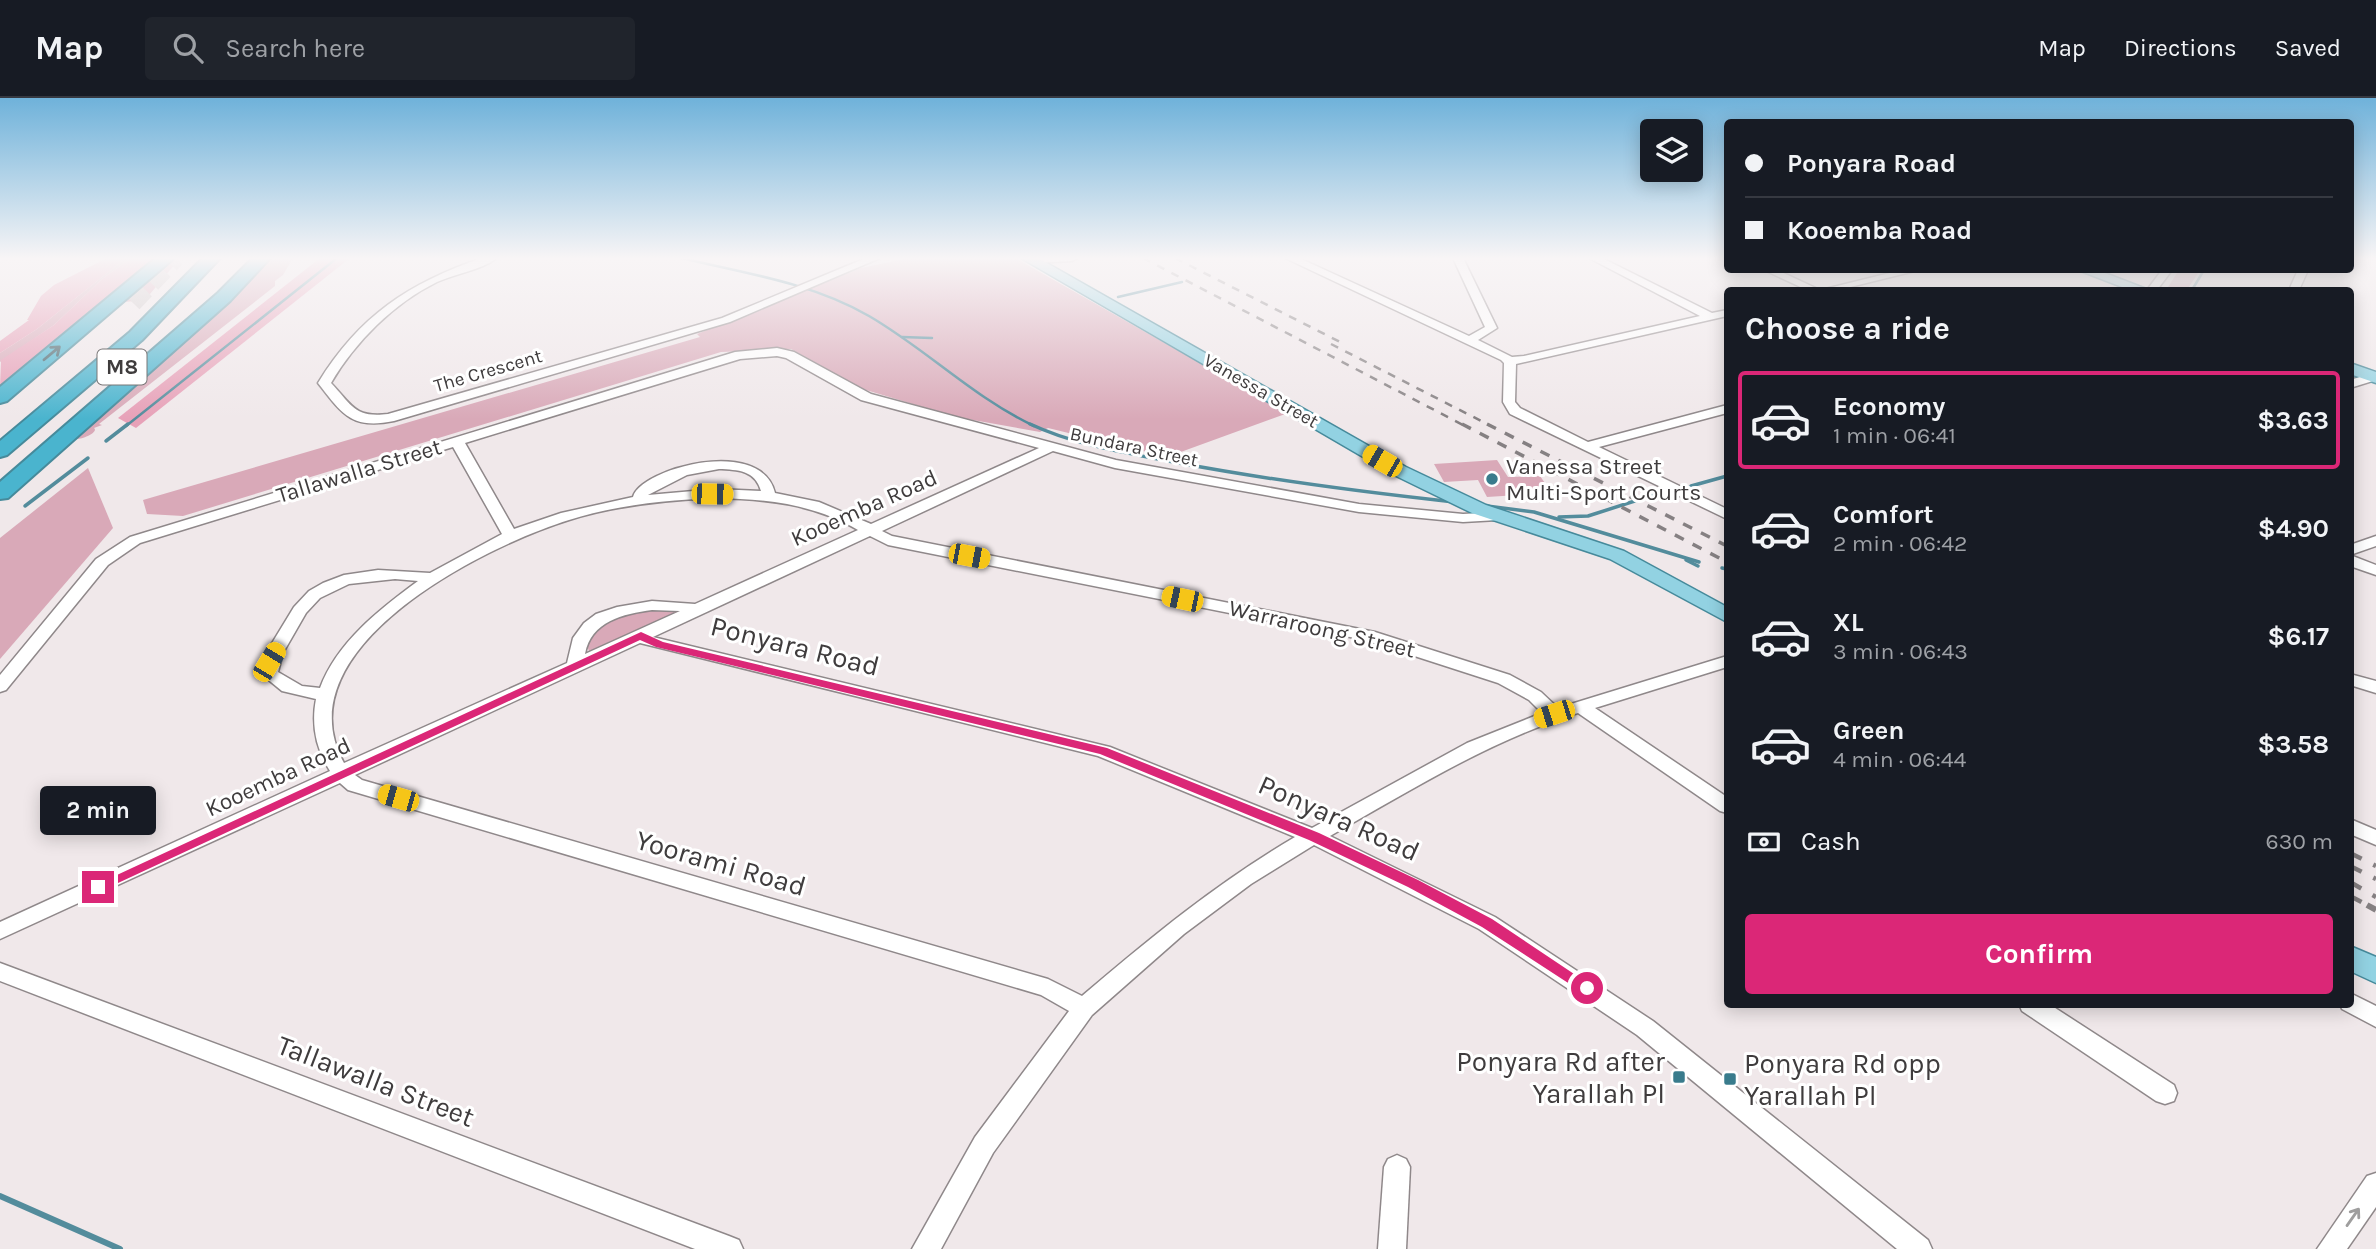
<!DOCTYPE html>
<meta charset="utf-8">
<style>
:root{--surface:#171b24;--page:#20242c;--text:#f1f3f6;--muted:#9ea1a6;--line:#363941;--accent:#db2777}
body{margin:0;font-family:Karla,sans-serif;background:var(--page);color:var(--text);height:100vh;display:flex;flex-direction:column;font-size:26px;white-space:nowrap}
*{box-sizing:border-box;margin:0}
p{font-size:23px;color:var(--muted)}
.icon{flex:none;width:38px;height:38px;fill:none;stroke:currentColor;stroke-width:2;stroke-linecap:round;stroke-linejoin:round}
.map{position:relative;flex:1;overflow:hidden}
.panel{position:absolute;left:1724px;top:189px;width:630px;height:721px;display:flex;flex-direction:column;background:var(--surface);border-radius:7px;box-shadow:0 4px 18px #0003}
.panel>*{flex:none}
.banner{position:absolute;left:1724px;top:21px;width:630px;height:154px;border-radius:7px;box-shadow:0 4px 18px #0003;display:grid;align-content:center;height:154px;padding:0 21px;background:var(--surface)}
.buttons{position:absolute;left:1640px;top:21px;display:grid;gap:14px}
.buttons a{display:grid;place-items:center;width:63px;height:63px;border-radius:7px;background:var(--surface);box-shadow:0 4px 18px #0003;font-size:35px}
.end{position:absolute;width:32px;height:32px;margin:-16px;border:9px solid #db2777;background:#fff;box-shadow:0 0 0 4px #fff}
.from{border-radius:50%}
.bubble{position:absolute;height:49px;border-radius:7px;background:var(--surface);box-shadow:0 4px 18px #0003;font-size:23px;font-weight:700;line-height:49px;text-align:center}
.car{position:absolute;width:21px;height:42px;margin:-21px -10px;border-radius:9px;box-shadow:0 0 5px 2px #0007;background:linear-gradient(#f5c518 24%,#345 0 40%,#f5c518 0 76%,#345 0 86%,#f5c518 0)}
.banner b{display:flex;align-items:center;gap:24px;height:66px;font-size:26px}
.banner b+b{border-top:2px solid var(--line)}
.banner i{width:18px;height:18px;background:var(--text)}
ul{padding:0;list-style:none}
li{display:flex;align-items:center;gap:21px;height:98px;margin:0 14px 10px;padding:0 7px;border:4px solid transparent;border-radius:7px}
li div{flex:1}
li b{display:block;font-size:26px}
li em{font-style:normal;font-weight:700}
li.active{border-color:var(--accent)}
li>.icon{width:63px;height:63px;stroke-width:1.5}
h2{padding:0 21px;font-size:32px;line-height:84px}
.pay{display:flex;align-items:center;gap:18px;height:77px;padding:0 21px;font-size:26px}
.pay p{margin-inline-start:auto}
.cta{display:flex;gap:14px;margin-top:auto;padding:14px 21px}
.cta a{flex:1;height:80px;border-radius:7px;background:var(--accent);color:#fff;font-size:28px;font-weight:700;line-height:80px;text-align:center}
header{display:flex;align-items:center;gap:42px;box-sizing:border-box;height:98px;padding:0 35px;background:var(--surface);border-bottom:2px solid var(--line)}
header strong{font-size:33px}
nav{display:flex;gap:38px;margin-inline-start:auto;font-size:24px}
.search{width:490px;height:63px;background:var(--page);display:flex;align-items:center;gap:18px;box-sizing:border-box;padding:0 24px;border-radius:7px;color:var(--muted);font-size:26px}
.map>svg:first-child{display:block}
.green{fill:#d9a9b8}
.forest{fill:#e7a1b8}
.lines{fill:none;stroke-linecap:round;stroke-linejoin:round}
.stream-far2{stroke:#538c9c;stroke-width:2.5}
.stream-far1{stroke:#538c9c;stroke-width:3.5}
.stream{stroke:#538c9c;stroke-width:6}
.highway-tunnel{stroke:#cdc6c7;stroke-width:18;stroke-dasharray:18 9;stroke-linecap:butt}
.minor-casing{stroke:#8f888a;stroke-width:3}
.major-casing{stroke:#468a9b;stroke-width:3}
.highway-casing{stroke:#468a9b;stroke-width:4}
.minor{fill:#fff;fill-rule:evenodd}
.major{fill:#92d2e2;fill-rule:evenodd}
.highway{fill:#4ab4ce;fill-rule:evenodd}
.rail-far3{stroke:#858082;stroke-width:2.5;stroke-dasharray:8 8;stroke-linecap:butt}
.rail-far2{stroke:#858082;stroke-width:3.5;stroke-dasharray:10 10;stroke-linecap:butt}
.rail-far1{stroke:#858082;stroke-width:4.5;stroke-dasharray:13 13;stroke-linecap:butt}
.rail{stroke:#858082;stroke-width:6;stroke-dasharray:17 17;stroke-linecap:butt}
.oneway{stroke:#426068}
.oneway2{stroke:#9f9e9e}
.route{fill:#db2777}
.poi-dot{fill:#397b8c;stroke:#fff;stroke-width:2.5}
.labels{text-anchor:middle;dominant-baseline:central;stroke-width:6;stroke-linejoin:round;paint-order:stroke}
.far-street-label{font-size:19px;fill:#3f3c3d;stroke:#fff}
.shield{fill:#fff;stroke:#797677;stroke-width:2}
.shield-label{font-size:21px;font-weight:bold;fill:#3f3c3d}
.poi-label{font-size:23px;fill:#3f3c3d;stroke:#fff;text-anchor:start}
.street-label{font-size:23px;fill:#3f3c3d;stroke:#fff}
.near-street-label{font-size:28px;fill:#3f3c3d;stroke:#fff}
.near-poi-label{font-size:28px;fill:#3f3c3d;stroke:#fff;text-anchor:end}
</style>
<header>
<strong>Map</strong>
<div class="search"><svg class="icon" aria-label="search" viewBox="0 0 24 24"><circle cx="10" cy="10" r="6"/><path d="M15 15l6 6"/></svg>Search here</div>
<nav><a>Map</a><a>Directions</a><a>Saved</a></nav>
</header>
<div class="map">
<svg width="2376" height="1151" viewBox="0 0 2376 1151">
<rect width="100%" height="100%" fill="#f0e8ea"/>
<g class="green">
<path d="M 126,160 L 131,160 L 102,181 L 54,227 L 0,264 L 0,255 L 37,231 Z"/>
<path d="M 173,160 L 180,160 L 145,202 L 124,204 Z"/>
<path d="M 271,160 L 293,160 L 283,177 L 275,183 L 275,188 L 99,326 L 102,327 L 94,330 C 99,334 83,341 77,341 Z"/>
<path d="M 909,160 L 1015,160 L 1288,315 L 1167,359 L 1048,330 L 1040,334 L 956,319 L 856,289 L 791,251 L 721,254 L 183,418 L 147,416 L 143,402 L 700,239 L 697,236 L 861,170 Z"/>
<path d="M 2179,172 L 2200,172 L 2187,192 L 2166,192 Z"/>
<path d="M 1497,362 L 1508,379 L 1540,378 L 1552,395 L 1487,399 L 1478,382 L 1444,384 L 1434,366 Z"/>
<path d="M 88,370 L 113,430 L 0,561 L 0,440 Z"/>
<path d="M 667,511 L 680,515 L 590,556 L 587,548 C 598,515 637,514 667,511 Z"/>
</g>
<g class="forest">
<path d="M 107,160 L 126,160 L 37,231 L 0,255 L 0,243 L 29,222 L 27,222 L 41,198 L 54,187 Z"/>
<path d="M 131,160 L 153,160 L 129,183 L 0,289 L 1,262 L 54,227 L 102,181 Z"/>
<path d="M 320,160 L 350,160 L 136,330 L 118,320 Z"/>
</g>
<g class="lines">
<g class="stream-far2">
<path d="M 681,160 C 745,175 812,185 869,218 C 926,251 973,299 1034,328"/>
<path d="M 2192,192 L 2204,172"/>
<path d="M 1118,199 L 1182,184"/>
<path d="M 902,239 L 932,240"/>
<path d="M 126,328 L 337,160"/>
</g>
<g class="stream-far1">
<path d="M 1030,326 C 1077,348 1129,355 1179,365 C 1270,382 1362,394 1454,404"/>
<path d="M 106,343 L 128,326"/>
<path d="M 1691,388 L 1727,378"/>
<path d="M 25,408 L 88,360"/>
<path d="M 1487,408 L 1534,414 L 1699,464"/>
<path d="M 1559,419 L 1588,418 L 1666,393"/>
<path d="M 1686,462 L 1698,468"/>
<path d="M 1722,470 L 1727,471"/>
</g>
<path class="stream" d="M 0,1098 L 120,1151"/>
<path class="highway-tunnel" d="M 133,205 L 176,160"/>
<defs>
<g id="minor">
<path d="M 482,160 L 497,160 C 481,172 455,176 437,184 C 394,205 355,244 331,285 C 352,307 354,320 388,316 L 722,220 L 866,160 L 880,160 L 730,224 L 394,323 C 352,332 342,316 318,285 C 359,218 409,185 482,160 Z"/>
<path d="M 1029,160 L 1077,160 L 1072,163 L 1033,165 L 1029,164 Z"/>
<path d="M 1285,160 L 1299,160 L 1469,238 L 1485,229 L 1453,160 L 1463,160 L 1497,230 L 1478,242 L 1512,259 L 1524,258 L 1700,218 L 1589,160 L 1602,160 L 1712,215 L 1727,212 L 1727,218 L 1516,266 L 1515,304 L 1520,310 L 1588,344 L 1727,307 L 1727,315 L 1599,349 L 1727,411 L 1727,421 L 1510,316 L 1503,304 L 1504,265 L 1501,262 Z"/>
<path d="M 1764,172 L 1777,172 L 1820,192 L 1807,192 Z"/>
<path d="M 1902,172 L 1919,172 L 1838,192 L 1821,192 Z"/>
<path d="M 2162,172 L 2172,172 L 2157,192 L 2147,192 Z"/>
<path d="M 2298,172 L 2308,172 L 2299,192 L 2289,192 Z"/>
<path d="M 777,250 L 794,254 L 871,296 L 1116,362 L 1359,406 L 1463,416 L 1498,414 L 1505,418 L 1498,422 L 1463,424 L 1359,414 L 1115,370 L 1053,353 L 882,433 L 892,438 L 1375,534 L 1510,577 L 1541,594 L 1558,610 L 1727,558 L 1727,569 L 1595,610 L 1727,699 L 1727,715 L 1720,713 L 1578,615 C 1489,643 1411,692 1330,738 L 1495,819 L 1653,923 L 1928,1142 L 1932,1151 L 1897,1151 L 1637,937 L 1479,831 L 1314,747 L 1251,786 L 1184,836 L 1092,917 L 993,1055 L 941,1151 L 912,1151 L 975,1039 L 1069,913 L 1041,897 L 348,692 L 340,685 L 0,841 L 0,824 L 330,673 C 316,651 311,627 316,601 L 282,593 L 260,575 L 266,555 L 294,509 L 309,493 L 323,485 L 344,477 L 378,472 L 430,475 L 502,436 L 453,349 L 140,445 L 108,467 L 6,592 L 0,594 L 0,577 L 96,461 L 130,439 L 735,254 ZM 777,258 L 786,260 L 861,302 L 1039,350 L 871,426 L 819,404 L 775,395 C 761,337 640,371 633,399 L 561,415 L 514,431 L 465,345 L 740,261 ZM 719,371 C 738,372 755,372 761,393 L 716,391 L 648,397 L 687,377 ZM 716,400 C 766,401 814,406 858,432 L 695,506 L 652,503 L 617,509 L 596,516 L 584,525 L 573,540 L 567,565 L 344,665 C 280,550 485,448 569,422 C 616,407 666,402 716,400 ZM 870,438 L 888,447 L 1365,542 L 1498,585 L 1529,602 L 1542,615 L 1467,645 L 1312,730 L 1110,649 L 653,539 ZM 395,481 L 418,483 C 380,511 337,544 320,590 L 302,588 L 278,574 L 283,555 L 306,515 L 320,500 L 349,486 ZM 652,512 L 680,513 L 585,556 C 591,523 623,516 652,512 ZM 640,545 L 1098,658 L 1295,739 C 1218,784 1150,840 1082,898 L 1048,881 L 362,682 L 355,677 Z"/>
<path d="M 2373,275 L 2376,276 L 2376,282 L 2350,290 L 2350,282 Z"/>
<path d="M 2376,438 L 2376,448 L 2350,457 L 2350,447 Z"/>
<path d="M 2350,457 L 2376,467 L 2376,477 L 2350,468 Z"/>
<path d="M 2350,576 L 2376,583 L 2376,595 L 2350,587 Z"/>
<path d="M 2350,721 L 2376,732 L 2376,747 L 2350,736 Z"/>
<path d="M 0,865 L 729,1138 L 739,1142 L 743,1151 L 695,1151 L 0,883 Z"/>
<path d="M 2350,895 L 2376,908 L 2376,929 L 2342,911 L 2340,906 L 2350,906 Z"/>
<path d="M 2019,906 L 2049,906 L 2174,987 L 2177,995 L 2174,1003 L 2165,1006 L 2156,1003 L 2022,913 Z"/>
<path d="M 1397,1057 L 1406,1061 L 1410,1069 L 1406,1151 L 1378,1151 L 1384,1069 L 1388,1061 Z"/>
<path d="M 2376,1075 L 2376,1109 L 2347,1151 L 2317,1151 L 2367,1078 Z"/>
</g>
<g id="major">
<path d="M 1021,160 L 1038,160 L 1406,369 L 1486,407 L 1624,453 L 1727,509 L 1727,524 L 1610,461 L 1472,415 L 1394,377 Z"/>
<path d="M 2078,172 L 2097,172 L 2149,192 L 2130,192 Z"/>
<path d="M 2350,265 L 2376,274 L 2376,285 L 2350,276 Z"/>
<path d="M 2350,848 L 2376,859 L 2376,885 L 2350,873 Z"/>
</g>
<g id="highway">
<path d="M 156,160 L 174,160 L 7,303 L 0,305 L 0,289 Z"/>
<path d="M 203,160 L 220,160 L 142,242 L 7,357 L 0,359 L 0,343 L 130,234 Z"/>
<path d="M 253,160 L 270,160 L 230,203 L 8,400 L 0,401 L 0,384 L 218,195 Z"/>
</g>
</defs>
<use href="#minor" class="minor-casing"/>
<use href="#major" class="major-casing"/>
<use href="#highway" class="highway-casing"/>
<use href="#minor" class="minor"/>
<use href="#major" class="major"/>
<use href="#highway" class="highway"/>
<g class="rail-far3">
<path d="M 1143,160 L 1465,328"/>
<path d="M 1175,160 L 1344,246"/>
<path d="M 1331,246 L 1491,328"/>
</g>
<g class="rail-far2">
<path d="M 1462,326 L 1727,464"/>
<path d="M 1487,326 L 1727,448"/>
</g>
<g class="rail-far1">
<path d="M 2350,755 L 2376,768"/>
<path d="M 2350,768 L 2376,781"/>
<path d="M 2350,784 L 2376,799"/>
<path d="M 2350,798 L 2371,809"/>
</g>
<path class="rail" d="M 2367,807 L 2376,812"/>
</g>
<defs><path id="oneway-shaft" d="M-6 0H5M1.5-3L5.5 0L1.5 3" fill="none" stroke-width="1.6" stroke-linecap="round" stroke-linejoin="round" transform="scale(1.75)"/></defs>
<use class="oneway" href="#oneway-shaft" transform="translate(52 255) rotate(-40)"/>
<use class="oneway2" href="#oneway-shaft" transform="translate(2353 1119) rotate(-55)"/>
<linearGradient id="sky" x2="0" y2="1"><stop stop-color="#6fb2da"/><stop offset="0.5" stop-color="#f8f5f6"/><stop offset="1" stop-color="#f8f5f6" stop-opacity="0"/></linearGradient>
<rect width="2376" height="321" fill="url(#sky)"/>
<path class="route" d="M 641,534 L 663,544 L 1107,650 L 1319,735 L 1418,782 L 1492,821 L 1595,890 L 1592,894 L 1582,894 L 1482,829 L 1408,789 L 1309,742 L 1100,656 L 656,549 L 640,542 L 103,792 L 98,794 L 91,789 Z"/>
<g class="poi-dot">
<circle cx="1492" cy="381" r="7"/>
<rect x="1672" y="972" width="14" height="14" rx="3.5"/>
<rect x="1723" y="974" width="14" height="14" rx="3.5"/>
</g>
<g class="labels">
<g class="far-street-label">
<text transform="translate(488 273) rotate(-16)">The Crescent</text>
<text transform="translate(1261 293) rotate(30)">Vanessa Street</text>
<text transform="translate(1134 349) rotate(12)">Bundara Street</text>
</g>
<rect class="shield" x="97.5" y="251.5" width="49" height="35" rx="5"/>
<g class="shield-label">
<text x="122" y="269">M8</text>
</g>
<g class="poi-label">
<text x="1506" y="368">Vanessa Street<tspan x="1506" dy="26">Multi-Sport Courts</tspan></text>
</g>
<g class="street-label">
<text transform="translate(359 373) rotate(-17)">Tallawalla Street</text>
<text transform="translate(864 410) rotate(-24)">Kooemba Road</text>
<text transform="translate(1322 531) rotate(13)">Warraroong Street</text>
<text transform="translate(278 679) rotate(-25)">Kooemba Road</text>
</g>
<g class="near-street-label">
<text transform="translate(795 548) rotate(14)">Ponyara Road</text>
<text transform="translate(1339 720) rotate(24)">Ponyara Road</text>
<text transform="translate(721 765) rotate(16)">Yoorami Road</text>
<text transform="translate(376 983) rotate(21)">Tallawalla Street</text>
</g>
<g class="near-poi-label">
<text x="1665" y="963">Ponyara Rd after<tspan x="1665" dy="32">Yarallah Pl</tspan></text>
<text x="1744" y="965" text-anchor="start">Ponyara Rd opp<tspan x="1744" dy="32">Yarallah Pl</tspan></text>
</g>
</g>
</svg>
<div class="buttons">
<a><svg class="icon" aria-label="layers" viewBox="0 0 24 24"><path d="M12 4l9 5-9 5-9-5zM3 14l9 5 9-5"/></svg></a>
</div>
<i class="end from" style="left:1587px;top:890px"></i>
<i class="end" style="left:98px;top:789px"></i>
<div class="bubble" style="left:40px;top:688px;width:116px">2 min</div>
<i class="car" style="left:1382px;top:363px;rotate:300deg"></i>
<i class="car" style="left:712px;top:396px;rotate:91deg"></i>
<i class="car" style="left:969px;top:458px;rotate:101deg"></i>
<i class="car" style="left:1182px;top:501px;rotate:282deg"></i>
<i class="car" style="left:269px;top:564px;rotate:31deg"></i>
<i class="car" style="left:1554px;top:616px;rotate:252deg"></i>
<i class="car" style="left:398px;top:700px;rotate:286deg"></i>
<div class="banner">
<b><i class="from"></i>Ponyara Road</b>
<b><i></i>Kooemba Road</b>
</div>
<section class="panel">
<h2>Choose a ride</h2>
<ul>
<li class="active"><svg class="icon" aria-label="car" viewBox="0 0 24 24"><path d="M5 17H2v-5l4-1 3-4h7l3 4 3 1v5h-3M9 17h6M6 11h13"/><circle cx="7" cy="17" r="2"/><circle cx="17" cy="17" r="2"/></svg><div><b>Economy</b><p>1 min · 06:41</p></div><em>$3.63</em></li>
<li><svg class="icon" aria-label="car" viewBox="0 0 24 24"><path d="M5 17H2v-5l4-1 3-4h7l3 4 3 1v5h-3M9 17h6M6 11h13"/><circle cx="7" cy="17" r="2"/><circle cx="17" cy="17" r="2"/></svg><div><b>Comfort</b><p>2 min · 06:42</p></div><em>$4.90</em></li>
<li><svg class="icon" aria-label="car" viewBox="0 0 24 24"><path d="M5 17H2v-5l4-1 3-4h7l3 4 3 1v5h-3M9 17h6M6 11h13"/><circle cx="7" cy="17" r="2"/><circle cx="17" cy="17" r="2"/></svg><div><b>XL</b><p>3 min · 06:43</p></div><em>$6.17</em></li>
<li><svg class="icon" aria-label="car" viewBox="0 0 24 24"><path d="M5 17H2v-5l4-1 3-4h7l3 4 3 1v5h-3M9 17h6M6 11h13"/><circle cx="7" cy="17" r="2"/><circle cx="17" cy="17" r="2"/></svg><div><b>Green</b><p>4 min · 06:44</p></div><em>$3.58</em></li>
</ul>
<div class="pay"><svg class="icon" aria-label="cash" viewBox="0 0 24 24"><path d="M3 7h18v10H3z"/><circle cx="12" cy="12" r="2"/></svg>Cash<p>630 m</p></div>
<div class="cta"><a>Confirm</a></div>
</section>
</div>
